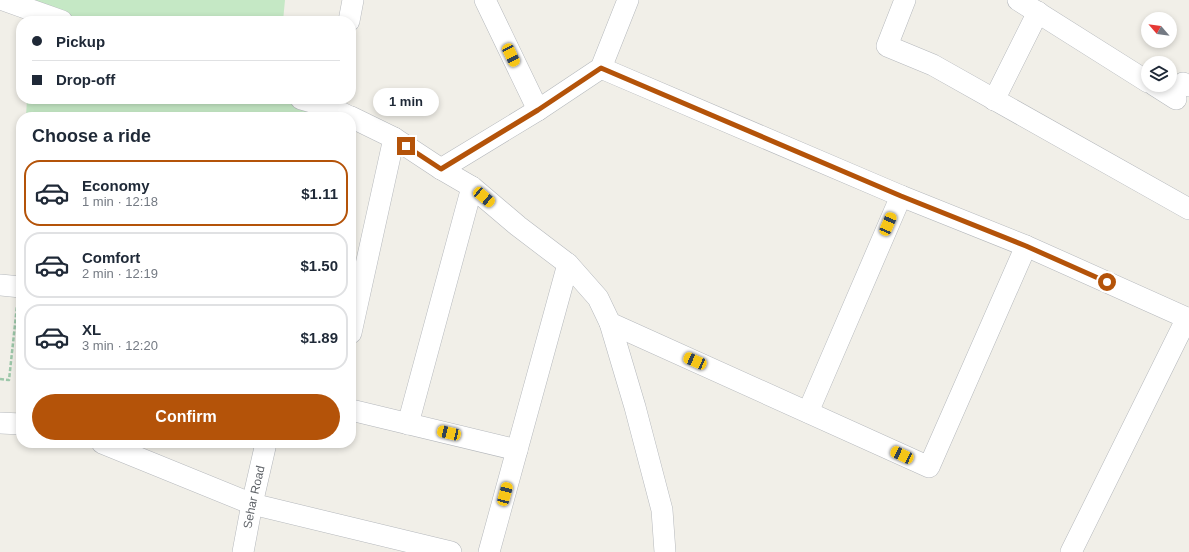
<!DOCTYPE html>
<meta charset="utf-8">
<style>
:root{--surface:#fff;--page:#f6f6f7;--text:#1f2937;--muted:#747a83;--line:#e0e1e3;--accent:#b45309}
body{margin:0;font-family:Arial,sans-serif;background:var(--page);color:var(--text);height:100vh;display:flex;flex-direction:column;font-size:15px;white-space:nowrap}
*{box-sizing:border-box;margin:0}
p{font-size:13px;color:var(--muted)}
.icon{flex:none;width:22px;height:22px;fill:none;stroke:currentColor;stroke-width:2;stroke-linecap:round;stroke-linejoin:round}
.map{position:relative;flex:1;overflow:hidden}
.side{position:absolute;left:16px;top:112px;width:340px;height:336px;display:flex;flex-direction:column;background:var(--surface);border-radius:16px;box-shadow:0 2px 6px #0003}
.side>*{flex:none}
.top-card{position:absolute;left:16px;top:16px;width:340px;height:88px;border-radius:16px;box-shadow:0 2px 6px #0003;display:grid;align-content:center;height:88px;padding:0 16px;background:var(--surface)}
.needle{width:26px;rotate:298deg}
.fabs{position:absolute;left:1141px;top:12px;display:grid;gap:8px}
.fabs a{display:grid;place-items:center;width:36px;height:36px;border-radius:50%;background:var(--surface);box-shadow:0 2px 6px #0003;font-size:20px}
.end{position:absolute;width:18px;height:18px;margin:-9px;border:5px solid #b45309;background:#fff;box-shadow:0 0 0 2px #fff}
.from{border-radius:50%}
.bubble{position:absolute;height:28px;border-radius:14px;background:var(--surface);box-shadow:0 2px 6px #0003;font-size:13px;font-weight:700;line-height:28px;text-align:center}
.car{position:absolute;width:12px;height:24px;margin:-12px -6px;border-radius:5px;box-shadow:0 0 3px 1px #0007;background:linear-gradient(#f5c518 24%,#345 0 40%,#f5c518 0 76%,#345 0 86%,#f5c518 0)}
.top-card b{display:flex;align-items:center;gap:14px;height:38px;font-size:15px}
.top-card b+b{border-top:1px solid var(--line)}
.top-card i{width:10px;height:10px;background:var(--text)}
ul{padding:0;list-style:none}
li{display:flex;align-items:center;gap:12px;height:66px;margin:0 8px 6px;padding:0 8px;border:2px solid var(--line);border-radius:16px}
li div{flex:1}
li b{display:block;font-size:15px}
li em{font-style:normal;font-weight:700}
li.selected{border-color:var(--accent)}
li>.icon{width:36px;height:36px;stroke-width:1.5}
h2{padding:0 16px;font-size:18px;line-height:48px}
.primary-button{display:flex;gap:8px;margin-top:auto;padding:8px 16px}
.primary-button a{flex:1;height:46px;border-radius:24px;background:var(--accent);color:#fff;font-size:16px;font-weight:700;line-height:46px;text-align:center}
.map>svg:first-child{display:block}
.green{fill:#c5e8c5}
.lines{fill:none;stroke-linecap:round;stroke-linejoin:round}
.minor-casing{stroke:#b5b8bc;stroke-width:22}
.path{stroke:#9cc7a9;stroke-width:2.5;stroke-dasharray:4 2;stroke-linecap:butt}
.minor{stroke:#fff;stroke-width:21}
.route{stroke:#b45309;stroke-width:5}
.labels{text-anchor:middle;dominant-baseline:central;stroke-width:3;stroke-linejoin:round;paint-order:stroke}
.street-label{font-size:12px;fill:#5f6368;stroke:#fff}
</style>
<div class="map">
<svg width="1189" height="552" viewBox="0 0 1189 552">
<rect width="100%" height="100%" fill="#f1efe8"/>
<g class="green">
<path d="M 34,0 L 285,0 L 283,21 L 32,21 Z"/>
<path d="M 27,99 L 317,99 L 316,117 L 26,117 Z"/>
</g>
<g class="lines">
<defs>
<g id="minor">
<path d="M 3,0 L 62,21"/>
<path d="M 485,0 L 538,110"/>
<path d="M 905,0 L 887,46 L 933,65 L 1189,209"/>
<path d="M 1018,0 L 1148,82"/>
<path d="M 349,21 L 353,0"/>
<path d="M 601,68 L 901,196 L 1026,246 L 1189,319"/>
<path d="M 1183,83 L 1189,86"/>
<path d="M 1154,85 L 1176,99"/>
<path d="M 301,99 L 332,108 L 350,117"/>
<path d="M 994,100 L 1038,12"/>
<path d="M 351,117 L 394,138 L 441,169 L 472,187 L 518,226 L 568,264 L 598,298 L 610,323 L 635,407 L 662,510 L 665,552"/>
<path d="M 441,169 L 538,110 L 601,68 L 628,0"/>
<path d="M 0,285 L 21,287"/>
<path d="M 610,323 L 929,467 L 1026,246"/>
<path d="M 351,333 L 394,138"/>
<path d="M 351,410 L 517,450"/>
<path d="M 808,412 L 901,196"/>
<path d="M 0,423 L 21,424"/>
<path d="M 408,424 L 472,187"/>
<path d="M 102,443 L 252,504 L 451,552"/>
<path id="s1" d="M 243,552 L 252,504 L 266,443"/>
<path d="M 489,552 L 568,264"/>
<path d="M 1071,552 L 1187,318"/>
</g>
</defs>
<use href="#minor" class="minor-casing"/>
<path class="path" d="M 0,379 L 9,380 L 17,306"/>
<use href="#minor" class="minor"/>
</g>
<g class="lines">
<path class="route" d="M 406,146 L 441,169 L 538,110 L 601,68 L 901,196 L 1026,246 L 1107,282"/>
</g>
<g class="labels">
<g class="street-label">
<text stroke="none"><textPath href="#s1" startOffset="56">Sehar Road</textPath></text>
</g>
</g>
</svg>
<div class="fabs">
<a><svg class="needle" viewBox="-14 -14 28 28"><path d="M0-13l5 13h-10z" fill="#e53935"/><path d="M0 13l5-13h-10z" fill="#747a83"/></svg></a>
<a><svg class="icon" aria-label="layers" viewBox="0 0 24 24"><path d="M12 4l9 5-9 5-9-5zM3 14l9 5 9-5"/></svg></a>
</div>
<i class="end from" style="left:1107px;top:282px"></i>
<i class="end" style="left:406px;top:146px"></i>
<div class="bubble" style="left:373px;top:88px;width:66px">1 min</div>
<i class="car" style="left:511px;top:55px;rotate:154deg"></i>
<i class="car" style="left:484px;top:197px;rotate:130deg"></i>
<i class="car" style="left:888px;top:224px;rotate:23deg"></i>
<i class="car" style="left:695px;top:361px;rotate:294deg"></i>
<i class="car" style="left:449px;top:433px;rotate:283deg"></i>
<i class="car" style="left:902px;top:455px;rotate:295deg"></i>
<i class="car" style="left:505px;top:494px;rotate:15deg"></i>
<div class="top-card">
<b><i class="from"></i>Pickup</b>
<b><i></i>Drop-off</b>
</div>
<section class="side">
<h2>Choose a ride</h2>
<ul>
<li class="selected"><svg class="icon" aria-label="car" viewBox="0 0 24 24"><path d="M5 17H2v-5l4-1 3-4h7l3 4 3 1v5h-3M9 17h6M6 11h13"/><circle cx="7" cy="17" r="2"/><circle cx="17" cy="17" r="2"/></svg><div><b>Economy</b><p>1 min · 12:18</p></div><em>$1.11</em></li>
<li><svg class="icon" aria-label="car" viewBox="0 0 24 24"><path d="M5 17H2v-5l4-1 3-4h7l3 4 3 1v5h-3M9 17h6M6 11h13"/><circle cx="7" cy="17" r="2"/><circle cx="17" cy="17" r="2"/></svg><div><b>Comfort</b><p>2 min · 12:19</p></div><em>$1.50</em></li>
<li><svg class="icon" aria-label="car" viewBox="0 0 24 24"><path d="M5 17H2v-5l4-1 3-4h7l3 4 3 1v5h-3M9 17h6M6 11h13"/><circle cx="7" cy="17" r="2"/><circle cx="17" cy="17" r="2"/></svg><div><b>XL</b><p>3 min · 12:20</p></div><em>$1.89</em></li>
</ul>
<div class="primary-button"><a>Confirm</a></div>
</section>
</div>
